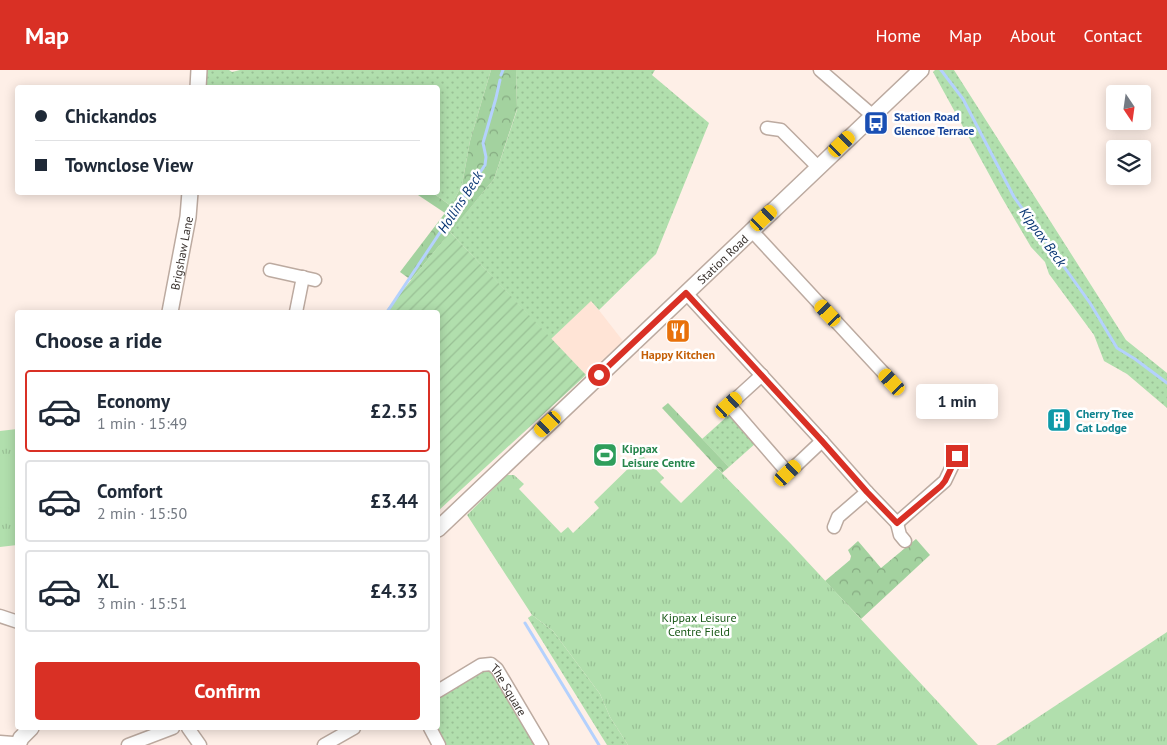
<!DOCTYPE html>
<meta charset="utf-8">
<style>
:root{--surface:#fff;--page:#f2f2f3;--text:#1f2937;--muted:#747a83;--line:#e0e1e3;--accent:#d93025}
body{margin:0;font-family:"PT Sans",sans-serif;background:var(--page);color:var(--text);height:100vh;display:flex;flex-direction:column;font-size:19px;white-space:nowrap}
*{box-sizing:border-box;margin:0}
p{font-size:16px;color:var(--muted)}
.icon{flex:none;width:28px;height:28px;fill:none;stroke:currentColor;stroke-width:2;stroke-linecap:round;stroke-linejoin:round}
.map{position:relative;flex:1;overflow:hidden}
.drawer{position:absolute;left:15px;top:240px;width:425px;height:420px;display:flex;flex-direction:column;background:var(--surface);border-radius:5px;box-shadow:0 2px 12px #0003}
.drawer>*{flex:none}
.guide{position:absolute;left:15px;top:15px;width:425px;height:110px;border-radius:5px;box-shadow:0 2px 12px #0003;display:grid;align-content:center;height:110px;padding:0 20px;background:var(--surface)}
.needle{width:32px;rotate:167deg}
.tools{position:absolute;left:1106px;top:15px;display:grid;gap:10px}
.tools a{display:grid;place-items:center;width:45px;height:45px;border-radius:5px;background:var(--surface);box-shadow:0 2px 12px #0003;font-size:25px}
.end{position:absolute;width:22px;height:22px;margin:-11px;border:6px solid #d93025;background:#fff;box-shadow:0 0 0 2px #fff}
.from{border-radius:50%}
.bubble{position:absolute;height:35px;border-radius:5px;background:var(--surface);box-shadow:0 2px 12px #0003;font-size:16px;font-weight:700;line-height:35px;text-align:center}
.car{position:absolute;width:15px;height:30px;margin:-15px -8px;border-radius:6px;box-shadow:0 0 4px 1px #0007;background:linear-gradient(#f5c518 24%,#345 0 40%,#f5c518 0 76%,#345 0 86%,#f5c518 0)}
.guide b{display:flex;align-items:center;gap:18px;height:48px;font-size:19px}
.guide b+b{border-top:1px solid var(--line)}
.guide i{width:12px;height:12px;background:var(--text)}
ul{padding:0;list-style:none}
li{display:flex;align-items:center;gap:15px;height:82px;margin:0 10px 8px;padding:0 10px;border:2px solid var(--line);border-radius:5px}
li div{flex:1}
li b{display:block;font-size:19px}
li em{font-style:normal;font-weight:700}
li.selected{border-color:var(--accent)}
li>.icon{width:45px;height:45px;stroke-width:1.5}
h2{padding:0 20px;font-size:22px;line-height:60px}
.button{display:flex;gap:10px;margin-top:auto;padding:10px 20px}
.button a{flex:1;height:58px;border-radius:5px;background:var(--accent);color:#fff;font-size:20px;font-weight:700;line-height:58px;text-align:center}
header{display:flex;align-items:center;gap:30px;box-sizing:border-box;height:70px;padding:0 25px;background:var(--accent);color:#fff}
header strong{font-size:24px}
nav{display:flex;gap:28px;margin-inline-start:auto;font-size:18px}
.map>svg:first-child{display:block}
.built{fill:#ffe4d6}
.grass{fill:url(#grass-dots)}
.forest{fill:url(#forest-crowns)}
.park{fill:url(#park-tufts)}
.garden{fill:url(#garden-furrows)}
.pitch{fill:#b1dfad}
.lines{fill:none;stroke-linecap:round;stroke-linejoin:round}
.stream{stroke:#b4d1fd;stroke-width:3}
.minor-casing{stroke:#bcaaa0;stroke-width:15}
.tertiary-casing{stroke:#bcaaa0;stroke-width:18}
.minor{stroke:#fff;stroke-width:12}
.tertiary{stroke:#fff;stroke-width:15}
.route{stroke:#d93025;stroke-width:6}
.labels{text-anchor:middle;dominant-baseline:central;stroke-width:5;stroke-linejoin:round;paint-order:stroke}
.transit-label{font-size:12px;font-weight:bold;fill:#164399;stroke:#fff;text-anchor:start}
.street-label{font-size:12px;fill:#39322e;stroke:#fff}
.food-label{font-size:12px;font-weight:bold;fill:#c56008;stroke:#fff}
.culture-label{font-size:12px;font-weight:bold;fill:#0d838f;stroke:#fff;text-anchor:start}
.leisure-label{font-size:12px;font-weight:bold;fill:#27864d;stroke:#fff;text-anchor:start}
.park-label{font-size:12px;fill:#1a5918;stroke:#fff}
.water-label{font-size:14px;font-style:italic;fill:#073472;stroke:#fff}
</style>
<header>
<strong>Map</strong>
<nav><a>Home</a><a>Map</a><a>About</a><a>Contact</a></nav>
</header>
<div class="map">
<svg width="1167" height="675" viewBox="0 0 1167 675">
<defs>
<pattern id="grass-dots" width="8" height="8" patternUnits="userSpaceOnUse" patternTransform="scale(1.25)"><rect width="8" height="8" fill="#b1dfad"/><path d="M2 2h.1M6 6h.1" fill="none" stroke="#99c095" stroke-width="1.8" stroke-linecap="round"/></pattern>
<pattern id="forest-crowns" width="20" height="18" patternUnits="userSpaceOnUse" patternTransform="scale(1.25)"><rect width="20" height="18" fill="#a3d29f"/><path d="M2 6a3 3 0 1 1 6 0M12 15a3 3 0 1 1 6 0" fill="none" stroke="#86ab82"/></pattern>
<pattern id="park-tufts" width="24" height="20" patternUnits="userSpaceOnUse" patternTransform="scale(1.25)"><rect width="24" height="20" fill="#b1dfad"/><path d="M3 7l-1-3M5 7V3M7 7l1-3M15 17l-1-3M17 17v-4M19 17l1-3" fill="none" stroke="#99c095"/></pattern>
<pattern id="garden-furrows" width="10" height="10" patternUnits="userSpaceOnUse" patternTransform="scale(1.25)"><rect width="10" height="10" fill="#b1dfad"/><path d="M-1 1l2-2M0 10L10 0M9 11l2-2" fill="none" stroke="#99c095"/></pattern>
</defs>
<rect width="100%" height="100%" fill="#feefe7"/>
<path class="built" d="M 591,230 L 623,271 L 586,305 L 551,269 Z"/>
<g class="grass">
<path d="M 207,0 L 229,0 L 232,2 L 240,0 L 491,0 L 470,71 L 462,115 L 451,136 L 433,123 L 438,122 L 438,18 L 205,18 Z"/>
<path d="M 516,0 L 655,0 L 652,5 L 709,53 L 656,184 L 599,240 L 591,231 L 551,269 L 450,162 L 494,109 L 517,40 Z"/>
<path d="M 935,0 L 954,0 L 1126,270 L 1167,303 L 1167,338 L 1127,304 L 1104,291 L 1094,265 L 1049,204 L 1045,192 L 1031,177 L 1001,126 L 933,2 Z"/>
<path d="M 731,343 L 756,373 L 729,397 L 702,369 Z"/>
<path d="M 532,545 L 553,561 L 600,624 L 610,647 L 628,675 L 607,675 L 528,548 Z"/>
<path d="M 490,598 L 538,675 L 444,675 L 435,658 L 438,658 L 438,626 L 483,599 Z"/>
</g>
<g class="forest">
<path d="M 491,0 L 516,0 L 517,39 L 494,109 L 411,210 L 400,202 L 445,143 L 415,123 L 433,123 L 451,136 L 462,115 L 470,71 Z"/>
<path d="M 668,333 L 729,397 L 722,403 L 662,338 Z"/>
<path d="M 916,469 L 930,485 L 861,549 L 825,511 L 850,490 L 851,486 L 848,480 L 858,471 L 881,498 Z"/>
</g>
<g class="park">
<path d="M 17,359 L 17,475 L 0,477 L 0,361 Z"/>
<path d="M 642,385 L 664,408 L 660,412 L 681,433 L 717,398 L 791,474 L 978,675 L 628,675 L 610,647 L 600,624 L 553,561 L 532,545 L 467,445 L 507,405 L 514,405 L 524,414 L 519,419 L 561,463 L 568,457 L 573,463 L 599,438 L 594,432 Z"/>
<path d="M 1167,562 L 1167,675 L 996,675 Z"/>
</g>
<path class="garden" d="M 450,162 L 586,305 L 438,441 L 438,242 L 385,242 Z"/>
<path class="pitch" d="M 0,385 L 17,387 L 17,439 L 0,437 Z"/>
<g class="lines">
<g class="stream">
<path d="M 941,0 L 963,29 L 1014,127 L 1090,233 L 1117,278 L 1135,289 L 1167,313"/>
<path d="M 501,5 L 503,0"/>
<path d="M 387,242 L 485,95 L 486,87 L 483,73 L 496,28 L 500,10"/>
<path d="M 525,553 L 599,675"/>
</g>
<defs>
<g id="minor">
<path d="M 820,0 L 872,45"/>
<path d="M 767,58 L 781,60 L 818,97"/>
<path d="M 751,160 L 892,312"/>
<path d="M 270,200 L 315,210"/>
<path d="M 686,223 L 822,371 L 867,422 L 897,453"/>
<path d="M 296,242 L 303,207"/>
<path d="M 762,305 L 729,335 L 788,403 L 822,371"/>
<path d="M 897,453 L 945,411 L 957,386"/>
<path d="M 897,453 L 900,465 L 905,471"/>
<path d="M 834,457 L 838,447 L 867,422"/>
<path d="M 0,546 L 18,552"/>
<path id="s1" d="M 438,621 L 481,595 L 491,594 L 497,599 L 542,675"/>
<path d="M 188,658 L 200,675"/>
<path d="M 430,658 L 439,675"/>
<path d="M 0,672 L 13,673 L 16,675"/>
<path d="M 128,675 L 173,658"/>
<path d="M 324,675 L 354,658"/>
</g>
<g id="tertiary">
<path d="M 198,18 L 199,0"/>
<path id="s2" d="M 170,242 L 188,147 L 190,122"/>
<path id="s3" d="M 438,459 L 921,0"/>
<path d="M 18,675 L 21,668 L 31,658"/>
</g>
</defs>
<use href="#minor" class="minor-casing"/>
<use href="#tertiary" class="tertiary-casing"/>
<use href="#minor" class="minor"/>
<use href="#tertiary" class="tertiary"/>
</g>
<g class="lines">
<path class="route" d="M 599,305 L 686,223 L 822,371 L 867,422 L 897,453 L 941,416 L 945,411 L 957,386"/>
</g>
<defs>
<symbol id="bus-square" viewBox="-11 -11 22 22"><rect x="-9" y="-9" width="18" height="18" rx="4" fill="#1a4fb4" stroke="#fff"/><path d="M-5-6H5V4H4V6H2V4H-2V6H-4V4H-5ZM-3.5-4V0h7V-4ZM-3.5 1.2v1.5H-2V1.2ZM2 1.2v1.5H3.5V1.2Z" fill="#fff"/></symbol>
<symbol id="restaurant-square" viewBox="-11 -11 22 22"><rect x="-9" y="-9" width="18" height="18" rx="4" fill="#e8710a" stroke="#fff"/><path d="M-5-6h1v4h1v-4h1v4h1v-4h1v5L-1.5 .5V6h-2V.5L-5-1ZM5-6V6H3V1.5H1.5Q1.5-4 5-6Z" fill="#fff"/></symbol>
<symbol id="building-square" viewBox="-11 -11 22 22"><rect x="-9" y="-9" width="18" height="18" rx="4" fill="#0f9aa8" stroke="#fff"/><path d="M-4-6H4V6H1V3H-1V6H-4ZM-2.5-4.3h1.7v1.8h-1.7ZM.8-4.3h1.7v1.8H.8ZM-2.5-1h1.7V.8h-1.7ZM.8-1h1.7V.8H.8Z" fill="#fff"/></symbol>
<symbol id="stadium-square" viewBox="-11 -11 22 22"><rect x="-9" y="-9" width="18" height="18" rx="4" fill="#2e9e5b" stroke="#fff"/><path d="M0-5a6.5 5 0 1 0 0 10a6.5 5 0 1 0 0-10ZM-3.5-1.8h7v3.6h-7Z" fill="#fff"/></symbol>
</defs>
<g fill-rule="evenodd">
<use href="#bus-square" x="862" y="39" width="28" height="28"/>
<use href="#restaurant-square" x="664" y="247" width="28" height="28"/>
<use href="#building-square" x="1045" y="336" width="28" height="28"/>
<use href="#stadium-square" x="591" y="371" width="28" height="28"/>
</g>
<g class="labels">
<g class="transit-label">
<text x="894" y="46">Station Road<tspan x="894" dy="14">Glencoe Terrace</tspan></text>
</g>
<g class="street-label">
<text stroke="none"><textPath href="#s2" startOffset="60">Brigshaw Lane</textPath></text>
<text stroke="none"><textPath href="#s3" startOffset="392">Station Road</textPath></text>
<text stroke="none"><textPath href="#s1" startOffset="92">The Square</textPath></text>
</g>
<g class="food-label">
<text x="678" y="284">Happy Kitchen</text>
</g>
<g class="culture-label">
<text x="1076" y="343">Cherry Tree<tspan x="1076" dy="14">Cat Lodge</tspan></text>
</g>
<g class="leisure-label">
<text x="622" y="378">Kippax<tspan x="622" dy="14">Leisure Centre</tspan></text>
</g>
<g class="park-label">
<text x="699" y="547">Kippax Leisure<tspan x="699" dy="14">Centre Field</tspan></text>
</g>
<g class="water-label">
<text transform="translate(460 132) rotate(-57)">Hollins Beck</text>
<text transform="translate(1043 167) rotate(54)">Kippax Beck</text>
</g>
</g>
</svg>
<div class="tools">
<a><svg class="needle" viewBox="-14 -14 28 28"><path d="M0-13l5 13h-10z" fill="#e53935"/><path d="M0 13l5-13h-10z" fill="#747a83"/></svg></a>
<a><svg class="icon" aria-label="layers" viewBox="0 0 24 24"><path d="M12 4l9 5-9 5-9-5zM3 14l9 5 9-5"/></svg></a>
</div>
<i class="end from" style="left:599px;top:305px"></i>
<i class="end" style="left:957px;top:386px"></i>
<div class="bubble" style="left:916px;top:314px;width:82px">1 min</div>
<i class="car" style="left:842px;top:74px;rotate:46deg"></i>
<i class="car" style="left:764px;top:148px;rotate:47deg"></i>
<i class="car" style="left:828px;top:243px;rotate:317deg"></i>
<i class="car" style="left:892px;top:312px;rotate:317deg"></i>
<i class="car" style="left:729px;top:335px;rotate:48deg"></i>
<i class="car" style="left:548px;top:354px;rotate:227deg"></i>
<i class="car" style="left:788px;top:403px;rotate:47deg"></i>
<div class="guide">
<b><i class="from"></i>Chickandos</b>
<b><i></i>Townclose View</b>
</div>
<section class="drawer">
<h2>Choose a ride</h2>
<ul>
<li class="selected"><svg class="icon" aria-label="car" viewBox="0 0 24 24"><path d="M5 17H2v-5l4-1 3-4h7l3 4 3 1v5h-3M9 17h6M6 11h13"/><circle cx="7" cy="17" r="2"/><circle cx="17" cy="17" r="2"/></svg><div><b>Economy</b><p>1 min · 15:49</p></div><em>£2.55</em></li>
<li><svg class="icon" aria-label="car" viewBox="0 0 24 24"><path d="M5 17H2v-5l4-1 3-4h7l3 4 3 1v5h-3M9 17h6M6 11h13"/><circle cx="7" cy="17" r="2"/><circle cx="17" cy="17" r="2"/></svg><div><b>Comfort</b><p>2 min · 15:50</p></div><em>£3.44</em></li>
<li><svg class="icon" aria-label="car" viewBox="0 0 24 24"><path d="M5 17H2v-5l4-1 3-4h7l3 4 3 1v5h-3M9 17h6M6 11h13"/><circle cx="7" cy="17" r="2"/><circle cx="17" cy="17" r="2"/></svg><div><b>XL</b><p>3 min · 15:51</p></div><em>£4.33</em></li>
</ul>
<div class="button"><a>Confirm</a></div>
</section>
</div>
